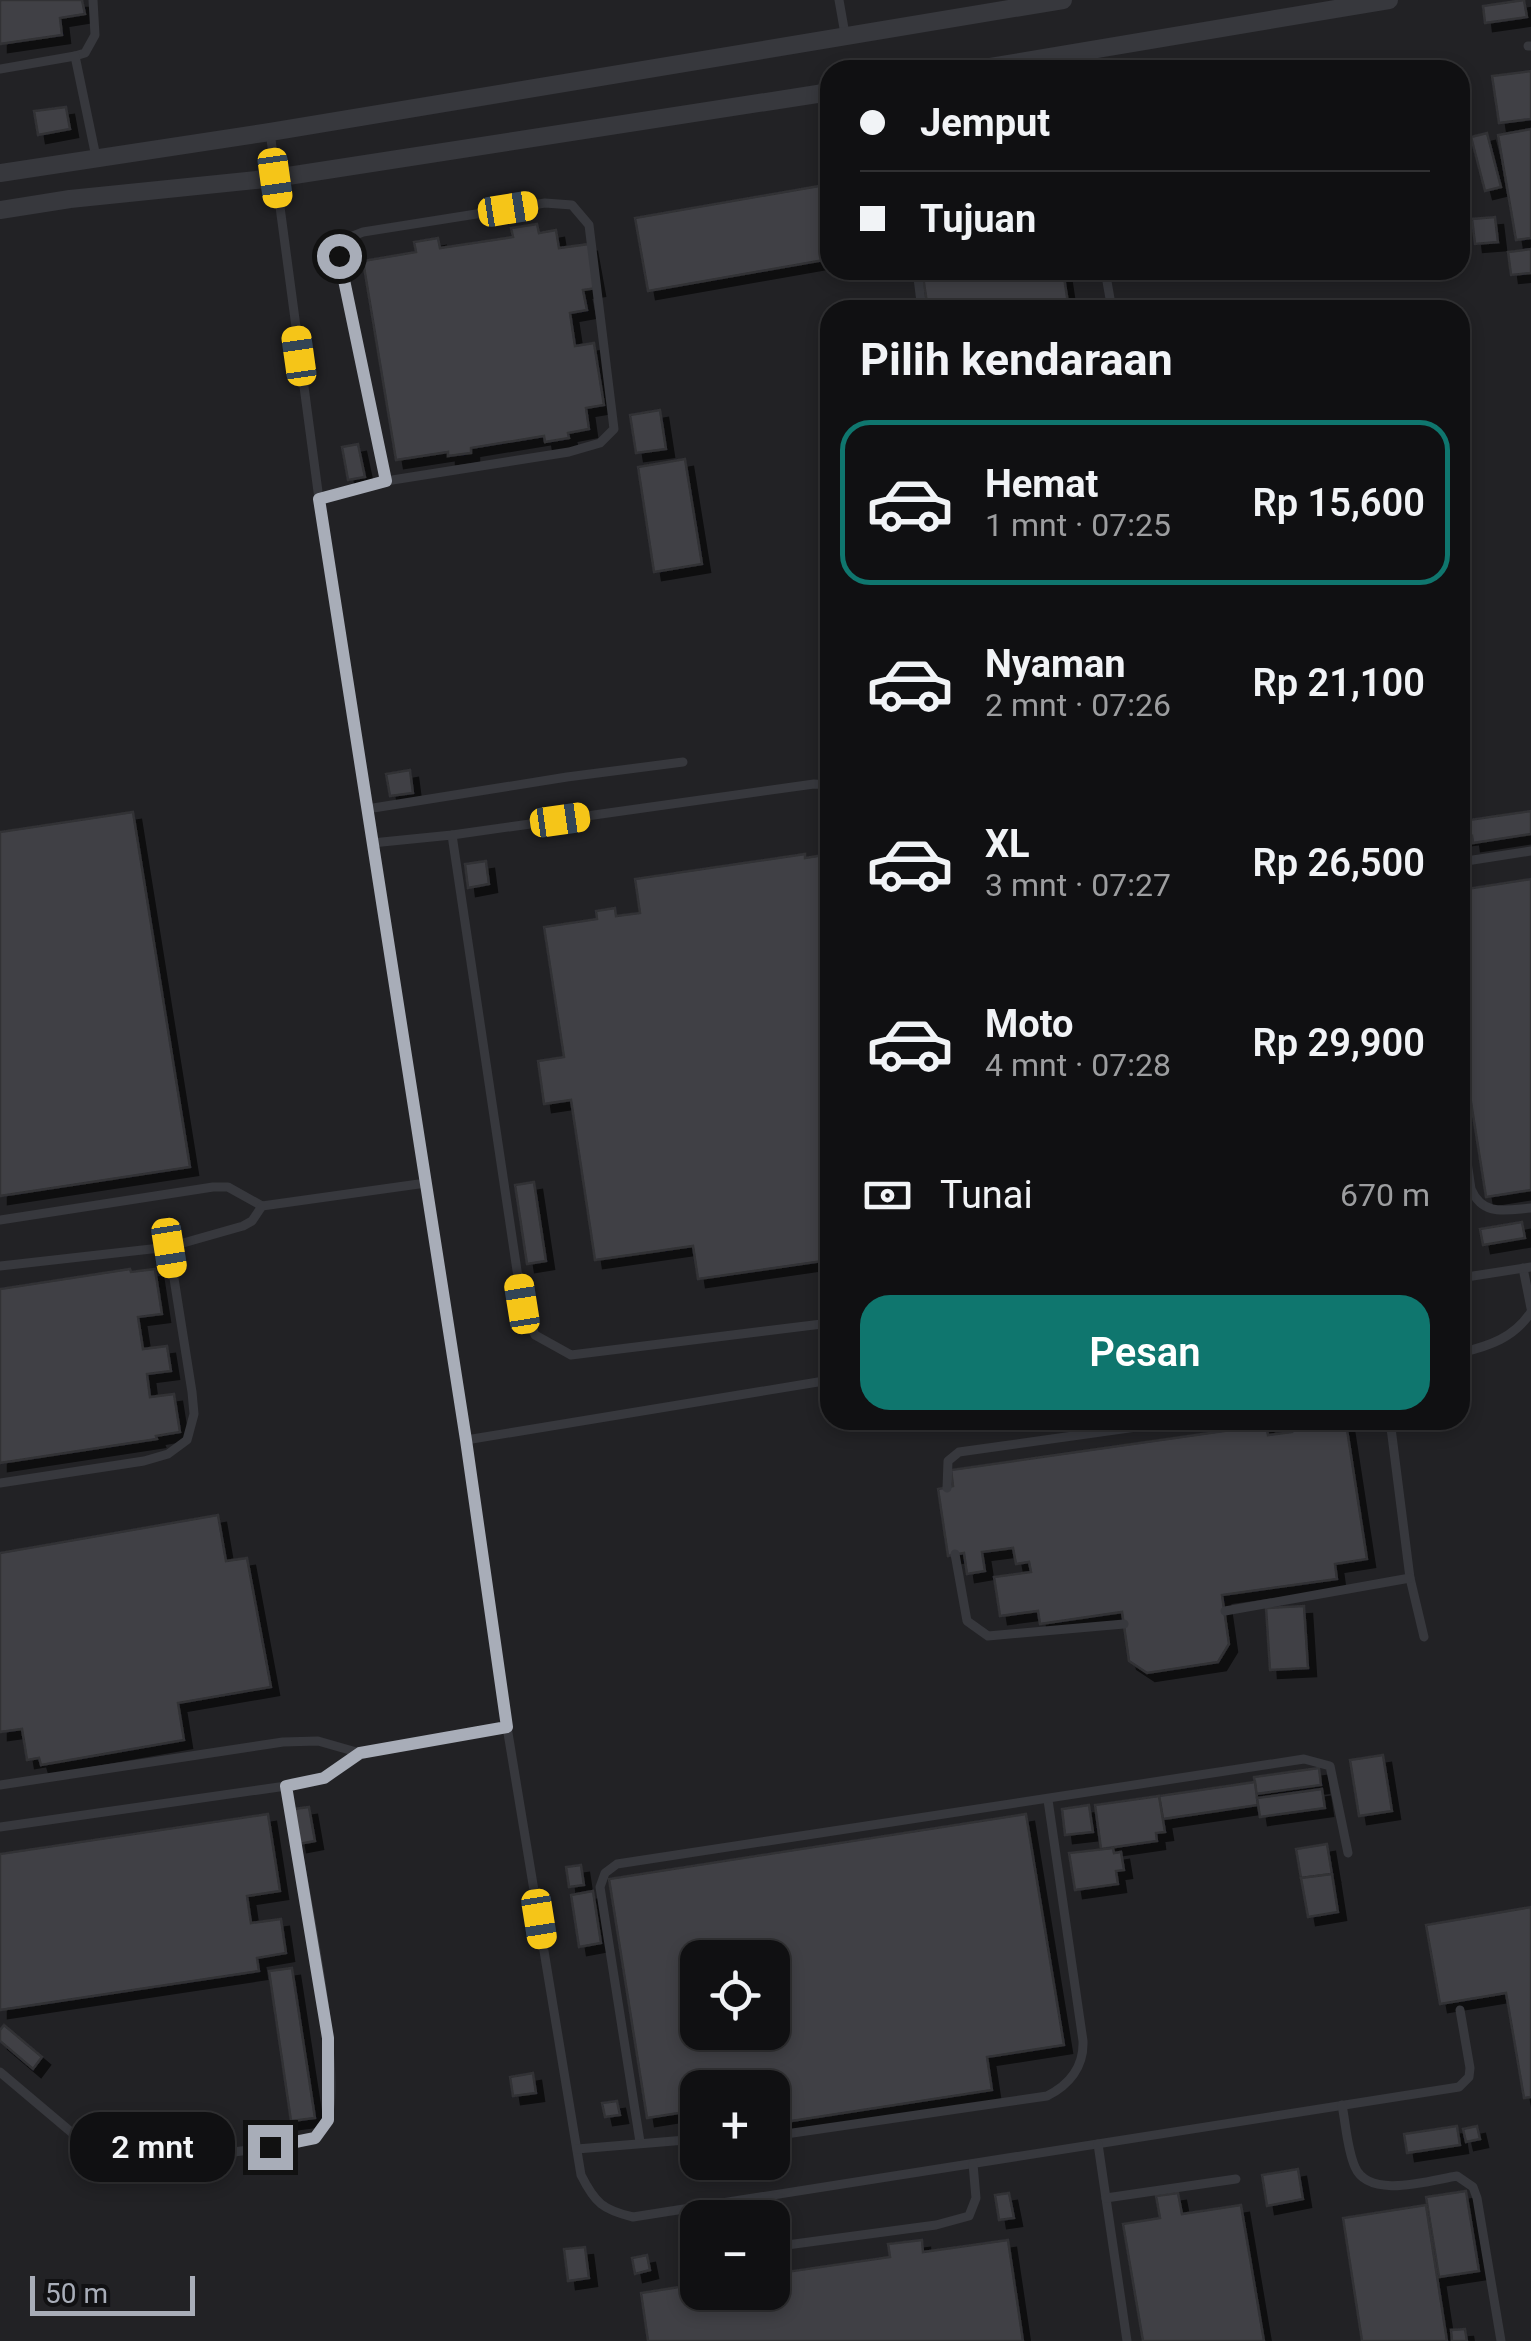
<!DOCTYPE html>
<html lang="id">
<meta charset="utf-8">
<style>
:root{--surface:#101012;--page:#19191b;--text:#f1f3f6;--muted:#9c9d9f;--line:#303032;--accent:#0f766e}
body{margin:0;font-family:Roboto,sans-serif;background:var(--page);color:var(--text);height:100vh;display:flex;flex-direction:column;font-size:38px;white-space:nowrap}
*{box-sizing:border-box;margin:0}
p{font-size:32px;color:var(--muted)}
.icon{flex:none;width:55px;height:55px;fill:none;stroke:currentColor;stroke-width:2;stroke-linecap:round;stroke-linejoin:round}
.map{position:relative;flex:1;overflow:hidden}
.drawer{position:absolute;left:820px;top:300px;width:650px;height:1130px;display:flex;flex-direction:column;background:var(--surface);border-radius:30px;box-shadow:0 5px 15px #0003,0 0 0 2px var(--line)}
.drawer>*{flex:none}
.hud{position:absolute;left:820px;top:60px;width:650px;height:220px;border-radius:30px;box-shadow:0 5px 15px #0003,0 0 0 2px var(--line);display:grid;align-content:center;height:220px;padding:0 40px;background:var(--surface)}
.fabs{position:absolute;left:680px;top:1940px;display:grid;gap:20px}
.fabs a{display:grid;place-items:center;width:110px;height:110px;border-radius:20px;background:var(--surface);box-shadow:0 5px 15px #0003,0 0 0 2px var(--line);font-size:50px}
.scale{position:absolute;left:30px;bottom:25px;width:165px;box-sizing:border-box;padding-left:10px;border:5px solid #a8adb8;border-top:0;font-size:28px;line-height:35px;white-space:nowrap;color:#a8adb8;-webkit-text-stroke:8px #111113;paint-order:stroke}
.end{position:absolute;width:45px;height:45px;margin:-22px;border:12px solid #a8adb8;background:#111;box-shadow:0 0 0 5px #111}
.from{border-radius:50%}
.bubble{position:absolute;height:70px;border-radius:30px;background:var(--surface);box-shadow:0 5px 15px #0003,0 0 0 2px var(--line);font-size:32px;font-weight:600;line-height:70px;text-align:center}
.car{position:absolute;width:30px;height:60px;margin:-30px -15px;border-radius:12px;box-shadow:0 0 8px 2px #0007;background:linear-gradient(#f5c518 24%,#345 0 40%,#f5c518 0 76%,#345 0 86%,#f5c518 0)}
.hud b{display:flex;align-items:center;gap:35px;height:95px;font-size:38px}
.hud b+b{border-top:2px solid var(--line)}
.hud i{width:25px;height:25px;background:var(--text)}
ul{padding:0;list-style:none}
li{display:flex;align-items:center;gap:30px;height:165px;margin:0 20px 15px;padding:0 20px;border:5px solid transparent;border-radius:30px}
li div{flex:1}
li b{display:block;font-size:38px}
li em{font-style:normal;font-weight:600}
li.active{border-color:var(--accent)}
li>.icon{width:90px;height:90px;stroke-width:1.5}
h2{padding:0 40px;font-size:45px;line-height:120px}
.pay{display:flex;align-items:center;gap:25px;height:110px;padding:0 40px;font-size:38px}
.pay p{margin-inline-start:auto}
.action{display:flex;gap:20px;margin-top:auto;padding:20px 40px}
.action a{flex:1;height:115px;border-radius:30px;background:var(--accent);color:#fff;font-size:40px;font-weight:600;line-height:115px;text-align:center}
.map>svg:first-child{display:block}
.built{fill:#222225;fill-rule:evenodd}
.building{fill:#404145;stroke:#303034;stroke-width:2.5;fill-rule:evenodd;filter:url(#shadow)}
.lines{fill:none;stroke-linecap:round;stroke-linejoin:round}
.service{stroke:#37383d;stroke-width:9}
.minor{stroke:#37383d;stroke-width:18}
.route{stroke:#a8adb8;stroke-width:12}
</style>
<div class="map">
<svg width="1531" height="2341" viewBox="0 0 1531 2341">
<defs>
<filter id="shadow"><feDropShadow dx="8" dy="8" stdDeviation="0" flood-color="#0009"/></filter>
</defs>
<rect width="100%" height="100%" fill="#161618"/>
<path class="built" d="M 0,0 L 1531,0 L 1531,2341 L 0,2341 ZM 830,70 L 1460,70 L 1460,270 L 830,270 ZM 830,310 L 1460,310 L 1460,1420 L 830,1420 ZM 698,1958 L 772,1958 L 772,2032 L 698,2032 ZM 698,2088 L 772,2088 L 772,2162 L 698,2162 ZM 698,2218 L 772,2218 L 772,2292 L 698,2292 Z"/>
<g class="building">
<path d="M 0,0 L 82,0 L 85,14 L 60,18 L 62,35 L 0,44 Z"/>
<path d="M 1524,0 L 1527,17 L 1485,23 L 1483,6 Z"/>
<path d="M 1531,71 L 1531,119 L 1499,123 L 1492,76 Z"/>
<path d="M 66,107 L 70,129 L 38,135 L 34,111 Z"/>
<path d="M 1531,129 L 1531,238 L 1516,240 L 1498,135 Z"/>
<path d="M 1487,133 L 1501,187 L 1485,191 L 1471,137 Z"/>
<path d="M 825,185 L 830,211 L 830,259 L 648,291 L 635,218 Z"/>
<path d="M 1495,217 L 1498,242 L 1475,244 L 1472,219 Z"/>
<path d="M 537,224 L 539,233 L 556,230 L 559,248 L 589,244 L 597,288 L 583,290 L 587,310 L 570,313 L 575,346 L 594,343 L 604,405 L 586,408 L 589,429 L 568,433 L 569,438 L 545,442 L 544,436 L 471,448 L 471,453 L 448,456 L 448,452 L 396,460 L 363,261 L 416,252 L 414,242 L 438,238 L 440,248 L 513,237 L 511,228 Z"/>
<path d="M 1531,249 L 1531,273 L 1511,275 L 1508,252 Z"/>
<path d="M 922,270 L 1063,270 L 1069,310 L 928,310 Z"/>
<path d="M 660,410 L 666,449 L 636,453 L 630,415 Z"/>
<path d="M 358,444 L 365,477 L 348,480 L 342,447 Z"/>
<path d="M 685,459 L 702,564 L 654,572 L 638,467 Z"/>
<path d="M 410,770 L 413,793 L 390,796 L 386,774 Z"/>
<path d="M 1531,811 L 1531,834 L 1473,843 L 1472,836 L 1464,837 L 1462,821 Z"/>
<path d="M 133,812 L 190,1167 L 0,1196 L 0,832 Z"/>
<path d="M 805,854 L 805,858 L 830,854 L 830,1260 L 698,1279 L 693,1246 L 595,1260 L 571,1100 L 544,1104 L 538,1061 L 564,1057 L 544,927 L 597,919 L 596,911 L 615,908 L 616,916 L 640,913 L 635,879 Z"/>
<path d="M 486,861 L 489,884 L 468,888 L 465,864 Z"/>
<path d="M 1531,879 L 1531,1190 L 1486,1197 L 1460,1033 L 1460,890 Z"/>
<path d="M 534,1182 L 546,1261 L 527,1264 L 515,1185 Z"/>
<path d="M 1522,1222 L 1525,1238 L 1483,1245 L 1480,1229 Z"/>
<path d="M 130,1269 L 131,1272 L 155,1269 L 162,1314 L 138,1317 L 143,1349 L 167,1346 L 171,1371 L 147,1374 L 150,1397 L 174,1394 L 180,1432 L 156,1436 L 157,1439 L 0,1463 L 0,1289 Z"/>
<path d="M 1290,1420 L 1313,1420 L 1314,1428 L 1346,1423 L 1367,1559 L 1335,1564 L 1337,1579 L 1222,1595 L 1229,1644 L 1218,1662 L 1147,1673 L 1129,1661 L 1122,1612 L 1040,1624 L 1038,1611 L 1000,1616 L 994,1577 L 1031,1572 L 1029,1562 L 1016,1564 L 1013,1548 L 982,1552 L 985,1571 L 967,1574 L 964,1553 L 948,1556 L 938,1489 L 953,1486 L 951,1470 L 1266,1425 L 1268,1435 L 1292,1432 Z"/>
<path d="M 218,1515 L 226,1561 L 247,1558 L 271,1687 L 178,1703 L 184,1740 L 41,1765 L 39,1758 L 27,1760 L 22,1729 L 0,1732 L 0,1553 Z"/>
<path d="M 1304,1606 L 1308,1668 L 1270,1670 L 1266,1608 Z"/>
<path d="M 1383,1755 L 1392,1811 L 1359,1816 L 1350,1760 Z"/>
<path d="M 1319,1768 L 1321,1785 L 1256,1794 L 1254,1777 Z"/>
<path d="M 1255,1782 L 1258,1805 L 1163,1819 L 1159,1796 Z"/>
<path d="M 1322,1789 L 1325,1808 L 1260,1817 L 1257,1798 Z"/>
<path d="M 1159,1796 L 1165,1832 L 1156,1833 L 1157,1841 L 1101,1849 L 1095,1805 Z"/>
<path d="M 1089,1805 L 1093,1832 L 1065,1835 L 1062,1809 Z"/>
<path d="M 309,1807 L 315,1841 L 299,1844 L 293,1809 Z"/>
<path d="M 268,1814 L 280,1891 L 247,1896 L 251,1923 L 281,1919 L 286,1953 L 257,1958 L 259,1971 L 0,2010 L 0,1854 Z"/>
<path d="M 1026,1814 L 1064,2045 L 987,2057 L 992,2090 L 772,2124 L 772,2088 L 698,2088 L 698,2110 L 647,2118 L 609,1879 ZM 698,1958 L 772,1958 L 772,2032 L 698,2032 Z"/>
<path d="M 1327,1844 L 1332,1874 L 1301,1878 L 1296,1849 Z"/>
<path d="M 1113,1848 L 1114,1853 L 1121,1852 L 1124,1870 L 1116,1871 L 1118,1884 L 1075,1890 L 1069,1853 Z"/>
<path d="M 581,1865 L 584,1885 L 569,1887 L 566,1867 Z"/>
<path d="M 1332,1874 L 1338,1912 L 1308,1917 L 1301,1878 Z"/>
<path d="M 593,1891 L 601,1943 L 579,1947 L 571,1895 Z"/>
<path d="M 1531,1907 L 1531,2097 L 1524,2098 L 1506,1993 L 1440,2004 L 1426,1925 Z"/>
<path d="M 292,1968 L 315,2118 L 291,2121 L 269,1971 Z"/>
<path d="M 4,2025 L 42,2057 L 33,2069 L 0,2041 L 0,2030 Z"/>
<path d="M 533,2073 L 536,2093 L 513,2096 L 510,2077 Z"/>
<path d="M 617,2101 L 620,2115 L 605,2117 L 602,2103 Z"/>
<path d="M 1457,2126 L 1460,2145 L 1407,2153 L 1404,2134 Z"/>
<path d="M 1477,2126 L 1480,2139 L 1466,2142 L 1463,2129 Z"/>
<path d="M 1298,2169 L 1303,2199 L 1267,2206 L 1262,2175 Z"/>
<path d="M 1466,2191 L 1479,2271 L 1439,2277 L 1426,2197 Z"/>
<path d="M 1009,2193 L 1014,2218 L 999,2220 L 995,2195 Z"/>
<path d="M 1178,2193 L 1182,2214 L 1241,2205 L 1264,2341 L 1143,2341 L 1123,2224 L 1160,2218 L 1156,2196 Z"/>
<path d="M 1426,2205 L 1447,2341 L 1362,2341 L 1343,2218 Z"/>
<path d="M 922,2240 L 923,2252 L 1008,2240 L 1023,2341 L 648,2341 L 641,2293 L 698,2284 L 698,2292 L 772,2292 L 772,2274 L 890,2257 L 888,2244 Z"/>
<path d="M 585,2247 L 589,2278 L 568,2281 L 564,2249 Z"/>
<path d="M 647,2255 L 650,2270 L 635,2274 L 632,2258 Z"/>
<path d="M 1465,2329 L 1467,2341 L 1452,2341 L 1451,2330 Z"/>
</g>
<g class="lines">
<g class="service">
<path d="M 839,0 L 845,34"/>
<path d="M 1528,46 L 1531,46"/>
<path d="M 1069,55 L 1072,70"/>
<path d="M 75,56 L 85,53 L 95,35 L 93,0"/>
<path d="M 0,69 L 75,56 L 96,157"/>
<path d="M 270,132 L 319,499 L 466,1440 L 507,1727 L 581,2175 C 595,2203 603,2210 633,2217 L 1459,2087 L 1469,2077 L 1470,2068 L 1460,2010"/>
<path d="M 917,270 L 922,310"/>
<path d="M 1105,270 L 1112,310"/>
<path d="M 319,499 L 386,481 L 569,452 L 600,443 L 614,429 L 589,225 L 572,205 L 545,203 L 363,232 L 345,239 L 340,260 L 386,481"/>
<path d="M 367,809 L 567,777 L 683,762"/>
<path d="M 452,835 L 522,1304 L 535,1335 L 571,1355 L 830,1323"/>
<path d="M 372,843 L 452,835 L 814,784 L 830,785"/>
<path d="M 1460,862 L 1531,851"/>
<path d="M 1460,1115 L 1471,1189 C 1483,1217 1506,1210 1531,1208"/>
<path d="M 0,1220 L 213,1187 L 228,1187 L 262,1206"/>
<path d="M 0,1266 L 169,1247 L 243,1226 L 252,1221 L 262,1206 L 426,1183"/>
<path d="M 1523,1268 L 1531,1308"/>
<path d="M 1460,1278 L 1531,1267"/>
<path d="M 1460,1353 C 1489,1346 1514,1338 1531,1312"/>
<path d="M 1390,1420 L 1410,1578 L 1424,1637"/>
<path d="M 466,1440 L 830,1380"/>
<path d="M 0,1483 L 144,1461 L 168,1454 L 187,1440 L 194,1414 L 192,1392 L 169,1247"/>
<path d="M 947,1488 L 948,1461 L 959,1452 L 1186,1420"/>
<path d="M 955,1554 L 967,1621 L 988,1636 L 1124,1624"/>
<path d="M 1225,1611 L 1410,1578"/>
<path d="M 0,1785 L 283,1742 L 318,1741 L 360,1753"/>
<path d="M 0,1827 L 286,1786 L 324,1778 L 360,1753 L 507,1727"/>
<path d="M 0,2072 L 90,2148 L 125,2166 L 296,2144 C 309,2140 320,2137 326,2123 C 347,2075 296,1849 286,1786"/>
<path d="M 1342,2105 C 1346,2125 1347,2149 1355,2167 C 1369,2200 1431,2180 1457,2176 L 1473,2187 L 1477,2198 L 1501,2341"/>
<path d="M 772,2136 L 1047,2096 C 1069,2085 1084,2067 1083,2041 L 1048,1800"/>
<path d="M 640,2142 L 600,1887 L 605,1873 L 617,1864 L 1304,1759 L 1330,1766 L 1348,1853"/>
<path d="M 1098,2144 L 1127,2341"/>
<path d="M 577,2149 L 698,2139"/>
<path d="M 1106,2198 L 1236,2179"/>
<path d="M 772,2247 L 936,2225 L 969,2216 L 976,2198 L 973,2164"/>
</g>
<g class="minor">
<path d="M 972,70 L 1389,0"/>
<path d="M 0,173 L 270,132 L 1063,0"/>
<path d="M 0,210 L 70,199 L 275,178 L 830,92"/>
</g>
</g>
<g class="lines">
<path class="route" d="M 270,2147 L 315,2138 L 328,2120 L 328,2038 L 286,1786 L 324,1778 L 360,1753 L 507,1727 L 466,1440 L 319,499 L 386,481 L 339,256"/>
</g>
</svg>
<div class="fabs">
<a><svg class="icon" aria-label="locate" viewBox="0 0 24 24"><circle cx="12" cy="12" r="6"/><path d="M12 2v4M12 18v4M2 12h4M18 12h4"/></svg></a>
<a>+</a>
<a>−</a>
</div>
<div class="scale">50 m</div>
<i class="end from" style="left:339px;top:256px"></i>
<i class="end" style="left:270px;top:2147px"></i>
<div class="bubble" style="left:70px;top:2112px;width:165px">2 mnt</div>
<i class="car" style="left:275px;top:178px;rotate:172deg"></i>
<i class="car" style="left:508px;top:209px;rotate:81deg"></i>
<i class="car" style="left:299px;top:356px;rotate:352deg"></i>
<i class="car" style="left:560px;top:820px;rotate:82deg"></i>
<i class="car" style="left:169px;top:1248px;rotate:171deg"></i>
<i class="car" style="left:522px;top:1304px;rotate:351deg"></i>
<i class="car" style="left:539px;top:1919px;rotate:171deg"></i>
<div class="hud">
<b><i class="from"></i>Jemput</b>
<b><i></i>Tujuan</b>
</div>
<section class="drawer">
<h2>Pilih kendaraan</h2>
<ul>
<li class="active"><svg class="icon" aria-label="car" viewBox="0 0 24 24"><path d="M5 17H2v-5l4-1 3-4h7l3 4 3 1v5h-3M9 17h6M6 11h13"/><circle cx="7" cy="17" r="2"/><circle cx="17" cy="17" r="2"/></svg><div><b>Hemat</b><p>1 mnt · 07:25</p></div><em>Rp 15,600</em></li>
<li><svg class="icon" aria-label="car" viewBox="0 0 24 24"><path d="M5 17H2v-5l4-1 3-4h7l3 4 3 1v5h-3M9 17h6M6 11h13"/><circle cx="7" cy="17" r="2"/><circle cx="17" cy="17" r="2"/></svg><div><b>Nyaman</b><p>2 mnt · 07:26</p></div><em>Rp 21,100</em></li>
<li><svg class="icon" aria-label="car" viewBox="0 0 24 24"><path d="M5 17H2v-5l4-1 3-4h7l3 4 3 1v5h-3M9 17h6M6 11h13"/><circle cx="7" cy="17" r="2"/><circle cx="17" cy="17" r="2"/></svg><div><b>XL</b><p>3 mnt · 07:27</p></div><em>Rp 26,500</em></li>
<li><svg class="icon" aria-label="car" viewBox="0 0 24 24"><path d="M5 17H2v-5l4-1 3-4h7l3 4 3 1v5h-3M9 17h6M6 11h13"/><circle cx="7" cy="17" r="2"/><circle cx="17" cy="17" r="2"/></svg><div><b>Moto</b><p>4 mnt · 07:28</p></div><em>Rp 29,900</em></li>
</ul>
<div class="pay"><svg class="icon" aria-label="cash" viewBox="0 0 24 24"><path d="M3 7h18v10H3z"/><circle cx="12" cy="12" r="2"/></svg>Tunai<p>670 m</p></div>
<div class="action"><a>Pesan</a></div>
</section>
</div>
